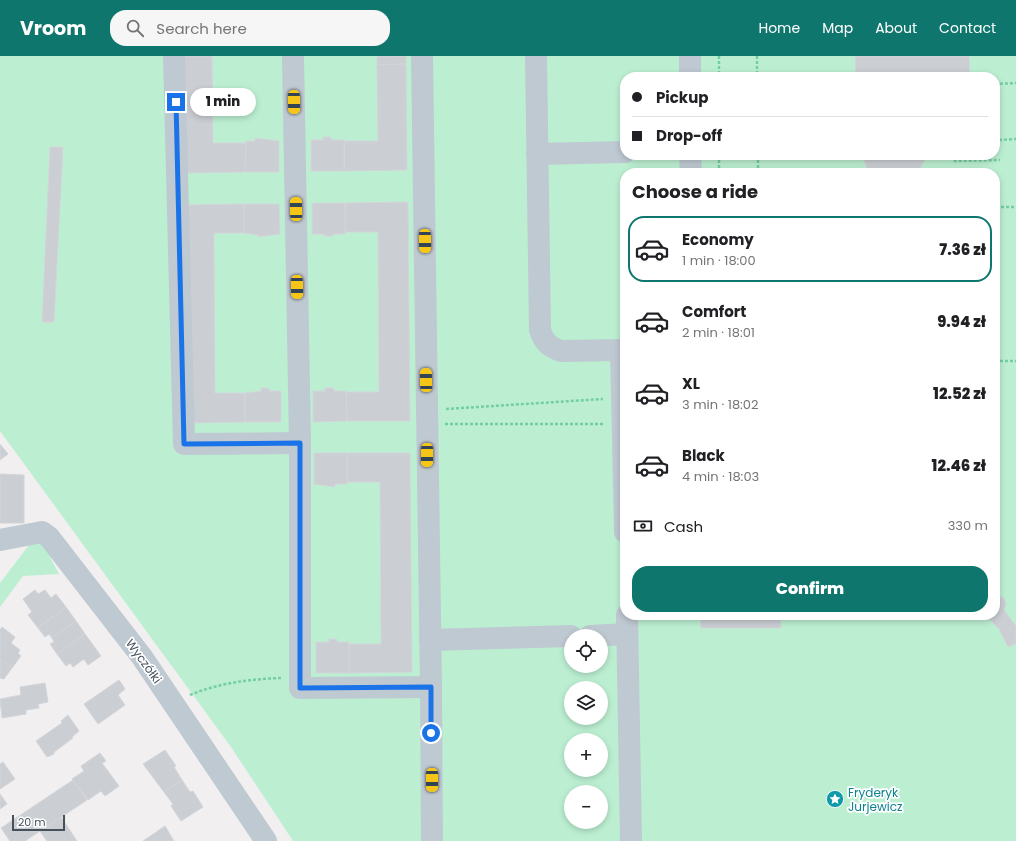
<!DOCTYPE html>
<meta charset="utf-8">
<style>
:root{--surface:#fff;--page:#f6f6f6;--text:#202124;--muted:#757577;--line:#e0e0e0;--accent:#0f766e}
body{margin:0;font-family:Poppins,sans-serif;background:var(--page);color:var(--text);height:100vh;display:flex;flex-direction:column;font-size:15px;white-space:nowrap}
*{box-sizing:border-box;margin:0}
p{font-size:13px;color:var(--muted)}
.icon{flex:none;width:22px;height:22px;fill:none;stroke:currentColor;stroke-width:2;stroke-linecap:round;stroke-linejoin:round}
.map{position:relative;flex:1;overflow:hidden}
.panel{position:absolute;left:620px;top:112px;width:380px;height:452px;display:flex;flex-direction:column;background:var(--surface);border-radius:16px;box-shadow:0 2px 6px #0003}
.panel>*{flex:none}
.hud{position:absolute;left:620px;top:16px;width:380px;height:88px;border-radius:16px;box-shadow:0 2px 6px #0003;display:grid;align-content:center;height:88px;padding:0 12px;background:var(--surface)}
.tools{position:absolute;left:564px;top:573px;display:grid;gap:8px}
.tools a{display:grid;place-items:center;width:44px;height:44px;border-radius:50%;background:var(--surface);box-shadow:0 2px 6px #0003;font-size:20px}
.scale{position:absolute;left:12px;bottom:10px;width:53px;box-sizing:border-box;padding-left:4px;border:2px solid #47515c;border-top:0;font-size:11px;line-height:14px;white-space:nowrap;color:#47515c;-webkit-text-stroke:3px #fff;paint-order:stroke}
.end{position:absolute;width:18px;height:18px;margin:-9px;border:5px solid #1a73e8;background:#fff;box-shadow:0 0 0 2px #fff}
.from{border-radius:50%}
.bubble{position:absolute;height:28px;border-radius:14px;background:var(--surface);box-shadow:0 2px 6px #0003;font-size:13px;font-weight:800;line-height:28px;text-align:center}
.car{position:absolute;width:12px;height:24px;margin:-12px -6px;border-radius:5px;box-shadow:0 0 3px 1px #0007;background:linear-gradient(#f5c518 24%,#345 0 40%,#f5c518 0 76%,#345 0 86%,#f5c518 0)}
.hud b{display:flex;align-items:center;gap:14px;height:38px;font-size:15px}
.hud b+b{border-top:1px solid var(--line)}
.hud i{width:10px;height:10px;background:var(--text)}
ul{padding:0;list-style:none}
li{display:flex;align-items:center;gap:12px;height:66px;margin:0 8px 6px;padding:0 4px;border:2px solid transparent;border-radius:16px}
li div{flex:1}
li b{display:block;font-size:15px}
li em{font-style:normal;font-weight:800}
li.active{border-color:var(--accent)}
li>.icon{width:36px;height:36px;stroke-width:1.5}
h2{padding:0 12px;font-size:18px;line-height:48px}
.pay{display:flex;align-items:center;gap:10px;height:44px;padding:0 12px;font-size:15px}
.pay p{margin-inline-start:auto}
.action{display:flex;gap:8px;margin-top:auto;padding:8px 12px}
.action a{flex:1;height:46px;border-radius:16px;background:var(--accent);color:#fff;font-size:16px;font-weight:800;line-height:46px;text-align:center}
header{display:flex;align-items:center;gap:24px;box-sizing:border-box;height:56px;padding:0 20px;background:var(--accent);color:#fff}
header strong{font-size:19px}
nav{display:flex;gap:22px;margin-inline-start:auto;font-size:14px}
.search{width:280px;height:36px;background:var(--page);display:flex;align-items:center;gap:10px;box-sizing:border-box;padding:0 14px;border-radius:16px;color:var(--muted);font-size:15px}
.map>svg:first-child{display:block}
.green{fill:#bcefd2;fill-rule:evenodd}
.building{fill:#cbced3;stroke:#d3d5da}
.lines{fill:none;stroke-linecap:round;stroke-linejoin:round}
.path{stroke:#74cea4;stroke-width:2.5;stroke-dasharray:3 2;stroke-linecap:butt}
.minor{stroke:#bfc9d1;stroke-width:22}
.route{stroke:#1a73e8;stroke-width:5}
.labels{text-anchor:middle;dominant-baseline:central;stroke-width:3.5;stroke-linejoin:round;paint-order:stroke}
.street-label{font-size:12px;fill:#47515c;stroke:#fff}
.culture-label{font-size:12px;fill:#0d838f;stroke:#fff;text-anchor:start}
</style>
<header>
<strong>Vroom</strong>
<div class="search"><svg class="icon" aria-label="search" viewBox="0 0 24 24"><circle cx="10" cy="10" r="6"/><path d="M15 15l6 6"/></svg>Search here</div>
<nav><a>Home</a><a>Map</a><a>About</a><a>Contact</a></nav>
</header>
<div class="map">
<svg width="1016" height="785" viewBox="0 0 1016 785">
<rect width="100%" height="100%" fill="#f1efef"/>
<g class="green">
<path d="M 0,0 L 1016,0 L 1016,785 L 293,785 L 231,691 L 0,375 ZM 625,21 L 995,21 L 995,99 L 625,99 ZM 625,117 L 995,117 L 995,559 L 625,559 ZM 571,580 L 601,580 L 601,610 L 571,610 ZM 571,632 L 601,632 L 601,662 L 571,662 ZM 571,684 L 601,684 L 601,714 L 571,714 ZM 571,736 L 601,736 L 601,766 L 571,766 Z"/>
<path d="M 36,484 L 48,493 L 51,503 L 59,518 L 23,520 L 0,551 L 0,527 L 29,489 Z"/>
</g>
<g class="building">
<path d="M 182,0 L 212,0 L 213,87 L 246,87 L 245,116 L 183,117 Z"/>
<path d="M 377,0 L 406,0 L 406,8 L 377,9 Z"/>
<path d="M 855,0 L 969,0 L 970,21 L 856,21 Z"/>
<path d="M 406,8 L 407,114 L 344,115 L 344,85 L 378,85 L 377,9 Z"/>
<path d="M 323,81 L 331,81 L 331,84 L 344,84 L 344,115 L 311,115 L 311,84 L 323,84 Z"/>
<path d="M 255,82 L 279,85 L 279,116 L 245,116 L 246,85 L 255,85 Z"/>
<path d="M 50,91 L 63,91 L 54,266 L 42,266 Z"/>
<path d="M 862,99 L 927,99 L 918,117 L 871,117 L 868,115 Z"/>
<path d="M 408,146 L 410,365 L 347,365 L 346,336 L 379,336 L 378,176 L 345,176 L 345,147 Z"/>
<path d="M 312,147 L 345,147 L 345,178 L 333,178 L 333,180 L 324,180 L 324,178 L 312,178 Z"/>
<path d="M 244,148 L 279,148 L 280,178 L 258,181 L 258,179 L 244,177 Z"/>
<path d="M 244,148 L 244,177 L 214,177 L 214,191 L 215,337 L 245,337 L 245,366 L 186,367 L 184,149 Z"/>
<path d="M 261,332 L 269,332 L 269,335 L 281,335 L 281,366 L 245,366 L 245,337 L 261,335 Z"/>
<path d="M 325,332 L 334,332 L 334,335 L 346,335 L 347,365 L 313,366 L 313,335 L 325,335 Z"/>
<path d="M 0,388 L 8,398 L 0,404 Z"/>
<path d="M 314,397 L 347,397 L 347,428 L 335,428 L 335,431 L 314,428 Z"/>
<path d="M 347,397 L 410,397 L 412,616 L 349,617 L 349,588 L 381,588 L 380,426 L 347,426 Z"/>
<path d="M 0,418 L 24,419 L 24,467 L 0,467 Z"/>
<path d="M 35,534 L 38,538 L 45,534 L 51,542 L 56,538 L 66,551 L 38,572 L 28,559 L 32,556 L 23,543 Z"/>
<path d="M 995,539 L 1004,542 L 1006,548 L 1004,554 L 1016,570 L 1016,588 L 1008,591 L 999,573 L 985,559 L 995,559 Z"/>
<path d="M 66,551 L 76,565 L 52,582 L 49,578 L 45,581 L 38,572 Z"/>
<path d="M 700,559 L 780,559 L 781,572 L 701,572 Z"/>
<path d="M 76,565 L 85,578 L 57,598 L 50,588 L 54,586 L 52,582 Z"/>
<path d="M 2,571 L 15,581 L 11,587 L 20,594 L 18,597 L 21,600 L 12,612 L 0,603 L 0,574 Z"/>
<path d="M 85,578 L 101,600 L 88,609 L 84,603 L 73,611 L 70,607 L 66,610 L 57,598 Z"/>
<path d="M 329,583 L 337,583 L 337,586 L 349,586 L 349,617 L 316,617 L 316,586 L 329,586 Z"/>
<path d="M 0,603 L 12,612 L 4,623 L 0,622 Z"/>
<path d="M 119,624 L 125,633 L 118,639 L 125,649 L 98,668 L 84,648 Z"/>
<path d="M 45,627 L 48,646 L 38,648 L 39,652 L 26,654 L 26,658 L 2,662 L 0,643 L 21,639 L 20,631 Z"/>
<path d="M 68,659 L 79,675 L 72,681 L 73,682 L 54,696 L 54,698 L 47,701 L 36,685 L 62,667 L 61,665 Z"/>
<path d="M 165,694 L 176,710 L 174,711 L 182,724 L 164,736 L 143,708 Z"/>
<path d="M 100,697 L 106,705 L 102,707 L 119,730 L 105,740 L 101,735 L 88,744 L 72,723 L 84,715 L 81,710 Z"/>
<path d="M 3,706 L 15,723 L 0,733 L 0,708 Z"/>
<path d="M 73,724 L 87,744 L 25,785 L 10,785 L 1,772 Z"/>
<path d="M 182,724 L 190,736 L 193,735 L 203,751 L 181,765 L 171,750 L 173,748 L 164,736 Z"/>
<path d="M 0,738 L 7,748 L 0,753 Z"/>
<path d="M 61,761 L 77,785 L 47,785 L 40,775 Z"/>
<path d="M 165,770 L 174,785 L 143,785 Z"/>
</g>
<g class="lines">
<g class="path">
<path d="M 719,0 L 719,21"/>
<path d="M 757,0 L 757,21"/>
<path d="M 995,28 L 1016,27"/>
<path d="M 999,84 L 1016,83"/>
<path d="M 719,99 L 719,117"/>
<path d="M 758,99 L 758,117"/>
<path d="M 953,99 L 955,105 L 1000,104"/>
<path d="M 996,151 L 1016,151"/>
<path d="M 995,305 L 1016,305"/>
<path d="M 446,353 L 603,343"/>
<path d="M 445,368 L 604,368"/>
<path d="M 190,639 C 218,627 251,623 281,622"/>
</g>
<g class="minor">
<path d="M 174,0 L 184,388 L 300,387"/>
<path d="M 293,0 L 300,387 L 300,632 L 431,631 L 422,0"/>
<path d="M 536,0 L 540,274 C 544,286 549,291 561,295 L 625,294"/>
<path d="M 690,0 L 690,21"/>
<path d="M 537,98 L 625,96"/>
<path d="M 690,99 L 691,117"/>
<path d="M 621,294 L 625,476"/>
<path d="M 0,484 L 42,476 L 49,481 L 142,601 L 266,785"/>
<path d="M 627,559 L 631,785"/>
<path d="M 590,580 L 627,578"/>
<path d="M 430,584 L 571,580"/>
<path d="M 431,631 L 432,785"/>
</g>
</g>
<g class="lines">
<path class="route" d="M 176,46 L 184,388 L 300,387 L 300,632 L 431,631 L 431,677"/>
</g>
<defs>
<symbol id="sight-disc" viewBox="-11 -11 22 22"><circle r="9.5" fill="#0f9aa8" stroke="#fff"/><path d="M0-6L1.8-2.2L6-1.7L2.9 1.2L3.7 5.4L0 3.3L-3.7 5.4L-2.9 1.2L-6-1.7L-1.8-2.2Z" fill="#fff"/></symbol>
</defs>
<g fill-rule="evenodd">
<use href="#sight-disc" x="825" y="733" width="20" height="20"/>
</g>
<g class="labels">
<g class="street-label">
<text transform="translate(144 605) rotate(54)">Wyczółki</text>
</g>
<g class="culture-label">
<text x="848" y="736">Fryderyk<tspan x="848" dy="14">Jurjewicz</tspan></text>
</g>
</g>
</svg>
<div class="tools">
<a><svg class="icon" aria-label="locate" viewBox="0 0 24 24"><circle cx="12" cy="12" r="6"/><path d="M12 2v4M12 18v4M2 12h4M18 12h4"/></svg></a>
<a><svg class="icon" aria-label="layers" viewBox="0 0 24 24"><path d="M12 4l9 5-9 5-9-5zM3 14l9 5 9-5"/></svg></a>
<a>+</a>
<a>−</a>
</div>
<div class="scale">20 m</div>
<i class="end from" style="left:431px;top:677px"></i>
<i class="end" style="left:176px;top:46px"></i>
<div class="bubble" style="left:190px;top:32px;width:66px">1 min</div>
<i class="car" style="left:294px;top:46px;rotate:179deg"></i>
<i class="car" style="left:296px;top:153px;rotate:359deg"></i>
<i class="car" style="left:425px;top:185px;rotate:179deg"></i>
<i class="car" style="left:297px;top:231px;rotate:179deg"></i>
<i class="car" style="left:426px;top:324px;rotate:359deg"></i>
<i class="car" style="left:427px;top:399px;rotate:180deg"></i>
<i class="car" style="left:432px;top:724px;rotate:180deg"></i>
<div class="hud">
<b><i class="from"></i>Pickup</b>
<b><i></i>Drop-off</b>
</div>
<section class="panel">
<h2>Choose a ride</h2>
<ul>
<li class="active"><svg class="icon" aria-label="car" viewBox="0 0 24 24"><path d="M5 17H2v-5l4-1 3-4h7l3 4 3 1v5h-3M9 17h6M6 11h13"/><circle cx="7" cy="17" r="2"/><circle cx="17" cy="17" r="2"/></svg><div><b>Economy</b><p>1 min · 18:00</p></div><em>7.36 zł</em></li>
<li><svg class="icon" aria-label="car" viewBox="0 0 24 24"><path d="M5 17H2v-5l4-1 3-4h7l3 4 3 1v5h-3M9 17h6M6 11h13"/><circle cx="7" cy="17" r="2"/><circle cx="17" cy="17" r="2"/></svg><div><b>Comfort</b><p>2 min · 18:01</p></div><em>9.94 zł</em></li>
<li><svg class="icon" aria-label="car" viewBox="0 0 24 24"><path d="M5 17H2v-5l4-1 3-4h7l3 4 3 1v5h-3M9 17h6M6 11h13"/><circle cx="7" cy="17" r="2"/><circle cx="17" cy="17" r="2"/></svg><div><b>XL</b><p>3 min · 18:02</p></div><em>12.52 zł</em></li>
<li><svg class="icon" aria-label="car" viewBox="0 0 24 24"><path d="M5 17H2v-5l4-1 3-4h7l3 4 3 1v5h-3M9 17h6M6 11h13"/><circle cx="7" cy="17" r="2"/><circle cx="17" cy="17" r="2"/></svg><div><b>Black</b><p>4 min · 18:03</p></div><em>12.46 zł</em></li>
</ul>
<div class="pay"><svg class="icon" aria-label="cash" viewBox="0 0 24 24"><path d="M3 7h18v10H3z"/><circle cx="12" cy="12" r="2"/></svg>Cash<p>330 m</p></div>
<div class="action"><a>Confirm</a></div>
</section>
</div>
